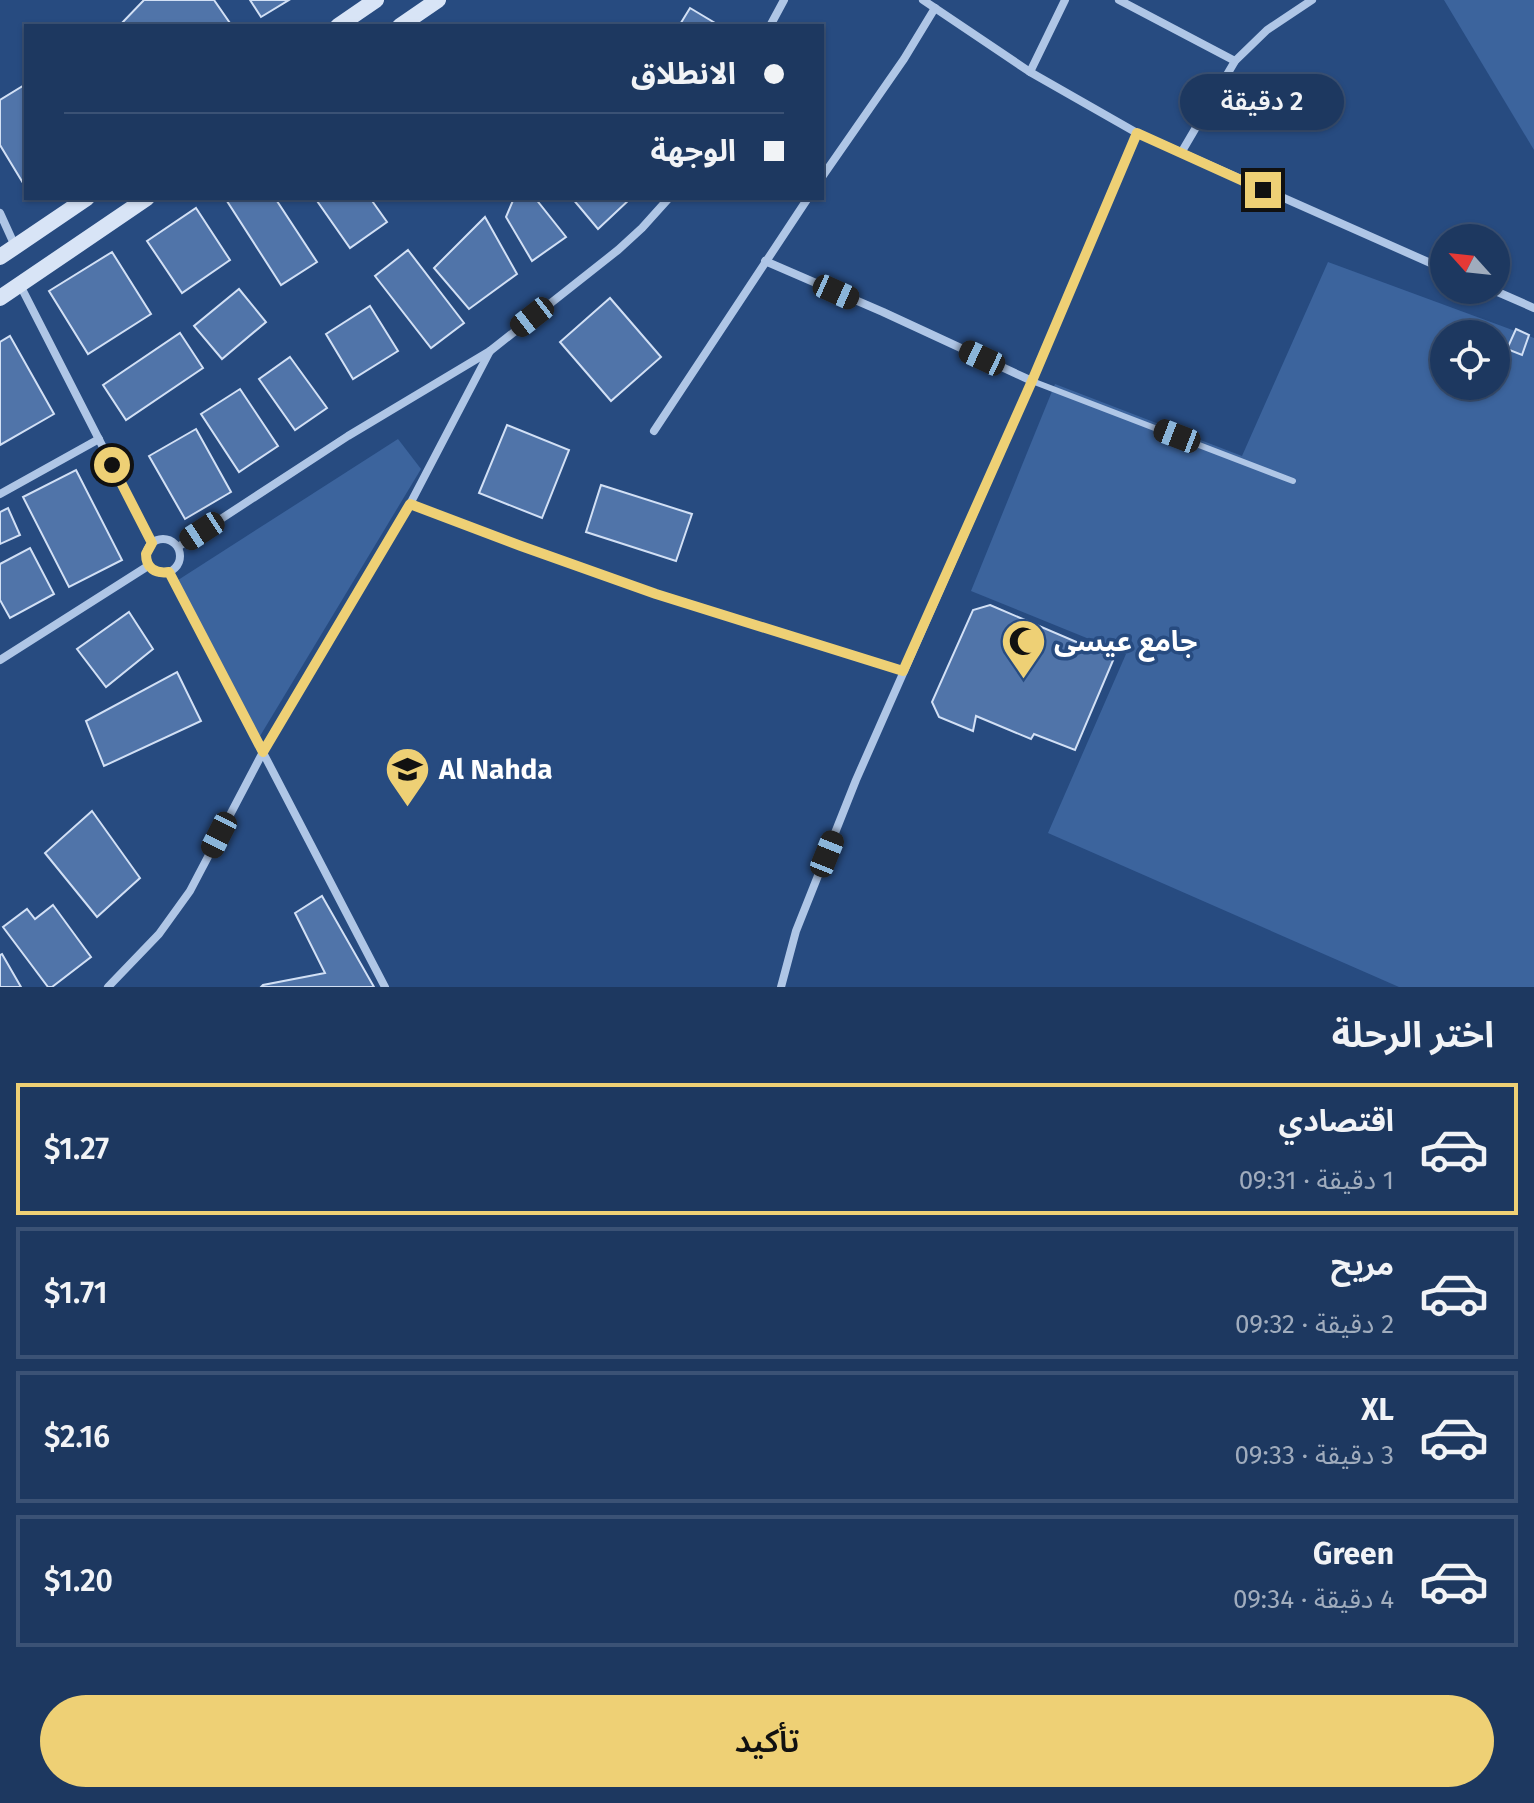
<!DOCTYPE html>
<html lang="ar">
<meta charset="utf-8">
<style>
:root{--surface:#1d3860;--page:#2a4369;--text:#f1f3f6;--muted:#a0acbd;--line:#3b5275;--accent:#eed075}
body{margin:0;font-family:"Fira Sans","Noto Sans Arabic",sans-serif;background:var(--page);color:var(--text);direction:rtl;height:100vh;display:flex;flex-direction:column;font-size:30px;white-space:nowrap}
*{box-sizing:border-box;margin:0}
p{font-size:26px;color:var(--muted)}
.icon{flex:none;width:44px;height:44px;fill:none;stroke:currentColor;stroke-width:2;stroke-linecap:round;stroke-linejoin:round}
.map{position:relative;height:987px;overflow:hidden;direction:ltr}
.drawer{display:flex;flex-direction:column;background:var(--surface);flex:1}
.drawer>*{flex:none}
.banner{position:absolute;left:24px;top:24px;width:800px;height:176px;border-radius:0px;box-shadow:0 2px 6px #0004,0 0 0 2px var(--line);direction:rtl;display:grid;align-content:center;height:176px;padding:0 40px;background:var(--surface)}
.needle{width:52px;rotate:297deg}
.tools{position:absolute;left:1430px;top:224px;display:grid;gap:16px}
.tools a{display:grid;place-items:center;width:80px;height:80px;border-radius:50%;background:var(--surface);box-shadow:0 2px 6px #0004,0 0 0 2px var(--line);font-size:40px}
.end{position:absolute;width:36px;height:36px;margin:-18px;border:10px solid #eed075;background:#111;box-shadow:0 0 0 4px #111}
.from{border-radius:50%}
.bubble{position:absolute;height:56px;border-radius:28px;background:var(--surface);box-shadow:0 2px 6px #0004,0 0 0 2px var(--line);font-size:26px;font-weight:600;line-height:56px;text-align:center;direction:rtl}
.car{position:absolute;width:24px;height:48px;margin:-24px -12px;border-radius:10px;box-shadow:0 0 6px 2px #0007;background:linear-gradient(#222 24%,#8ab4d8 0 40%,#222 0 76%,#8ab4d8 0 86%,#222 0)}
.banner b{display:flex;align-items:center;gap:28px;height:76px;font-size:30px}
.banner b+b{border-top:2px solid var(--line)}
.banner i{width:20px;height:20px;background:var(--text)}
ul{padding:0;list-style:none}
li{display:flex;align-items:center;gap:24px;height:132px;margin:0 16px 12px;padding:0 24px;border:4px solid var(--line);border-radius:0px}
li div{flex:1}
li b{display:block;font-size:30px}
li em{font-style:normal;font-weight:600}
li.selected{border-color:var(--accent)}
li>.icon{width:72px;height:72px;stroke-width:1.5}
h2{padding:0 40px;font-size:36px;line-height:96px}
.cta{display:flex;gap:16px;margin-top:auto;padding:16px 40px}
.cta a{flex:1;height:92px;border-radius:48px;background:var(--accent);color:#111;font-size:32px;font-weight:600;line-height:92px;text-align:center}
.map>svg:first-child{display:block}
.green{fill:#3c649d;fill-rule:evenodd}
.building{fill:#5074a9;stroke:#d2e0f5;stroke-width:2}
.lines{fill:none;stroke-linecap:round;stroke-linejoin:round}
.lane{stroke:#afc6e6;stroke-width:6}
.street{stroke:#afc6e6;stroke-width:8}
.secondary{stroke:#d8e4f6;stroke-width:16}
.route{stroke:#eed075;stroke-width:10}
.labels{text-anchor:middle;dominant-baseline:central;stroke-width:7;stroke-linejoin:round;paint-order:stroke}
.poi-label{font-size:28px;font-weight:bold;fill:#fff;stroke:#274b80;text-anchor:start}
</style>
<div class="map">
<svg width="1534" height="987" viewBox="0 0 1534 987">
<rect width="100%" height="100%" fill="#274b80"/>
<g class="green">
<path d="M 1444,0 L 1534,0 L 1534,150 Z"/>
<path d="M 1328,262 L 1534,338 L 1534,987 L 1399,987 L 1048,833 L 1126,654 L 971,591 L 1055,384 L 1242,456 ZM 1444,334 L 1496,334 L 1496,386 L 1444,386 Z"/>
<path d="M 398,439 L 421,469 L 257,741 L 175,582 Z"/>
</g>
<g class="building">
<path d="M 144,0 L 214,0 L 232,26 L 119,26 Z"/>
<path d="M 250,0 L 289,0 L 261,17 Z"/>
<path d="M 690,8 L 720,26 L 679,26 Z"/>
<path d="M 26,84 L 26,188 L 0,145 L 0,100 Z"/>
<path d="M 225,198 L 275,198 L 317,262 L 281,285 Z"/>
<path d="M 315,198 L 370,198 L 387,222 L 350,248 Z"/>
<path d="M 514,198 L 535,198 L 566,237 L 532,261 L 506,217 Z"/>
<path d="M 572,198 L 631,198 L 598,229 Z"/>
<path d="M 196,208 L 230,260 L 182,293 L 147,241 Z"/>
<path d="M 485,217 L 517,274 L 469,309 L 434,268 Z"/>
<path d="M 408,250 L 464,323 L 431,348 L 375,276 Z"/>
<path d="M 112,252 L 151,314 L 88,354 L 49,291 Z"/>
<path d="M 239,289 L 266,322 L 222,359 L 194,326 Z"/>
<path d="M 610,298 L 661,357 L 611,401 L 560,342 Z"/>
<path d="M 370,306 L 398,351 L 353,379 L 326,334 Z"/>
<path d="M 1516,329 L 1529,335 L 1522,355 L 1507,349 Z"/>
<path d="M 180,333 L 203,368 L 126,420 L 103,385 Z"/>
<path d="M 10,336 L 54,414 L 0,445 L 0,342 Z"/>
<path d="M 290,357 L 327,408 L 295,430 L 259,379 Z"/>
<path d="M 240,389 L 278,446 L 239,472 L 201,414 Z"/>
<path d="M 507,425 L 569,450 L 542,518 L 479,493 Z"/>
<path d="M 196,429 L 231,492 L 185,519 L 149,456 Z"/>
<path d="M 76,470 L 122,560 L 69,587 L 23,497 Z"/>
<path d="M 601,485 L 692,514 L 676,561 L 586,532 Z"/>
<path d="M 8,508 L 20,535 L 0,544 L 0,512 Z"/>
<path d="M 30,548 L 54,594 L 10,618 L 0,600 L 0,564 Z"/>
<path d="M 990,605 L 1114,658 L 1075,750 L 1034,734 L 1031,739 L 976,716 L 973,731 L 939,717 L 932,702 L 973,610 Z"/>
<path d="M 129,612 L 153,649 L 106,687 L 77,649 Z"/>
<path d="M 177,672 L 201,721 L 104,766 L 86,721 Z"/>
<path d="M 92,811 L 140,878 L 97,917 L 45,853 Z"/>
<path d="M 322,896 L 374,987 L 261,987 L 263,985 L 325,973 L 295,913 Z"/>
<path d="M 53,905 L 91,957 L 52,987 L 48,987 L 3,927 L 27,909 L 35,919 Z"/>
<path d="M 2,954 L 21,987 L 0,987 L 0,955 Z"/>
</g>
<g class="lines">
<path class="lane" d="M 1032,381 L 1293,481"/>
<g class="street">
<path d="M 923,0 L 1030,72 L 1137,133 L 1444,269"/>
<path d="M 1119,0 L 1235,61"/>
<path d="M 770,26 L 784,0"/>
<path d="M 1030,72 L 1065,0"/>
<path d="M 1181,153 L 1235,61 L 1267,30 L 1312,0"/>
<path d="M 822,177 L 904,59 L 935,8"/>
<path d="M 0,213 L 15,246"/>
<path d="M 765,261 L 883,312 L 1032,381"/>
<path d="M 20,285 L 152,543"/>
<path d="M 1493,290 L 1534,308"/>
<path d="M 654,431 L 808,198"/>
<path d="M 0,494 L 99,439"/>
<path d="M 410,504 L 521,546 L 656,594 L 903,671"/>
<circle cx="163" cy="556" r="17"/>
<path d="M 178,547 L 348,436 L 490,351 L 618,250 L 642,228 L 669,198"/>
<path d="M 169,572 L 385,987"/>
<path d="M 0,660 L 148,566"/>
<path d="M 108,987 L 159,934 L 190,891 L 263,752 L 410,504 L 490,351"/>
<path d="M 781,987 L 796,931 L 856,780 L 1032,381 L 1137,133"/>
</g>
<g class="secondary">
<path d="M 338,26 L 376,0"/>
<path d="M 400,26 L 438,0"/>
<path d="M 0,257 L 87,198"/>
<path d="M 0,298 L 147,198"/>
</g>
</g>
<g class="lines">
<path class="route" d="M 112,465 L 152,543 L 146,554 C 146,568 155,574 169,572 L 263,752 L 410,504 L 521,546 L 656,594 L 903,671 L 1032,381 L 1137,133 L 1263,190"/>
</g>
<defs>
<symbol id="mosque-pin" viewBox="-11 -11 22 30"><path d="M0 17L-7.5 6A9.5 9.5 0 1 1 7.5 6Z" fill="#eed075" stroke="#274b80"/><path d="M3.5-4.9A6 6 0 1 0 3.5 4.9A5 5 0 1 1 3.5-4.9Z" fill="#111"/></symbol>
<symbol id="school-pin" viewBox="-11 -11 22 30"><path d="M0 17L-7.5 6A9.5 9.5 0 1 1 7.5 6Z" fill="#eed075" stroke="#274b80"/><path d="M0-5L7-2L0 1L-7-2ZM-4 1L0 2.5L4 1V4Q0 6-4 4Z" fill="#111"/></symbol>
</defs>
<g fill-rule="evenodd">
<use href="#mosque-pin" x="998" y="616" width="51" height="69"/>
<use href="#school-pin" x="382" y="744" width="51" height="69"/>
</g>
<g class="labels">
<g class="poi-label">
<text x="1054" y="641">جامع عيسى</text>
<text x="439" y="769">Al Nahda</text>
</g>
</g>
</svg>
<div class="tools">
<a><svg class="needle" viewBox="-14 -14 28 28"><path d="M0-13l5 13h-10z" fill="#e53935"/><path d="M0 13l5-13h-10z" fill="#a0acbd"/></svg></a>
<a><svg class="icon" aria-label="locate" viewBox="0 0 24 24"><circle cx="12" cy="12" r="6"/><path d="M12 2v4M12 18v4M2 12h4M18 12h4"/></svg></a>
</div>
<i class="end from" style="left:112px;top:465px"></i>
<i class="end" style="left:1263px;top:190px"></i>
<div class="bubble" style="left:1180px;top:74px;width:164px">2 دقيقة</div>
<i class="car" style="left:836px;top:292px;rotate:114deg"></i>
<i class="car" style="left:532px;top:317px;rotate:232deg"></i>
<i class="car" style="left:982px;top:358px;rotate:295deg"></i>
<i class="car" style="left:1177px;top:436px;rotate:291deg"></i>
<i class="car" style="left:202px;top:531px;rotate:237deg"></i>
<i class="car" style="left:219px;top:835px;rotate:207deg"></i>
<i class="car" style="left:827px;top:854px;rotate:22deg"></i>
<div class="banner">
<b><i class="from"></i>الانطلاق</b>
<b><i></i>الوجهة</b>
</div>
</div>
<section class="drawer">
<h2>اختر الرحلة</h2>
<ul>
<li class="selected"><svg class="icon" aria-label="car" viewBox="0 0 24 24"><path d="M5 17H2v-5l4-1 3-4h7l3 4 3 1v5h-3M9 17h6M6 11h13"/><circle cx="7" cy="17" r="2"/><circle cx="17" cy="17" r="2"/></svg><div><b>اقتصادي</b><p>1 دقيقة · 09:31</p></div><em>$1.27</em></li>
<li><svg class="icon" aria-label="car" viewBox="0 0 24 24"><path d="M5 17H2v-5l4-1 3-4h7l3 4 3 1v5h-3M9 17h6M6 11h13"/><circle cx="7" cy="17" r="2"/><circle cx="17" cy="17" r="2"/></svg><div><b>مريح</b><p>2 دقيقة · 09:32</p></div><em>$1.71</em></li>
<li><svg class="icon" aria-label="car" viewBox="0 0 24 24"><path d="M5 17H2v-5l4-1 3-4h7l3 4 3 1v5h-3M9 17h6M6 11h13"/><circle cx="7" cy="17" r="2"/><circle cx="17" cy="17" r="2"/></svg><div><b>XL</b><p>3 دقيقة · 09:33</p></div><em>$2.16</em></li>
<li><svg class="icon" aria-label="car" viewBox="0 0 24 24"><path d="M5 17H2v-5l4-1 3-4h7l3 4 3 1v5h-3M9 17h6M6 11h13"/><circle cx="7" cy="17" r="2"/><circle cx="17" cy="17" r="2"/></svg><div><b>Green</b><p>4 دقيقة · 09:34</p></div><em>$1.20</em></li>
</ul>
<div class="cta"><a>تأكيد</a></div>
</section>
